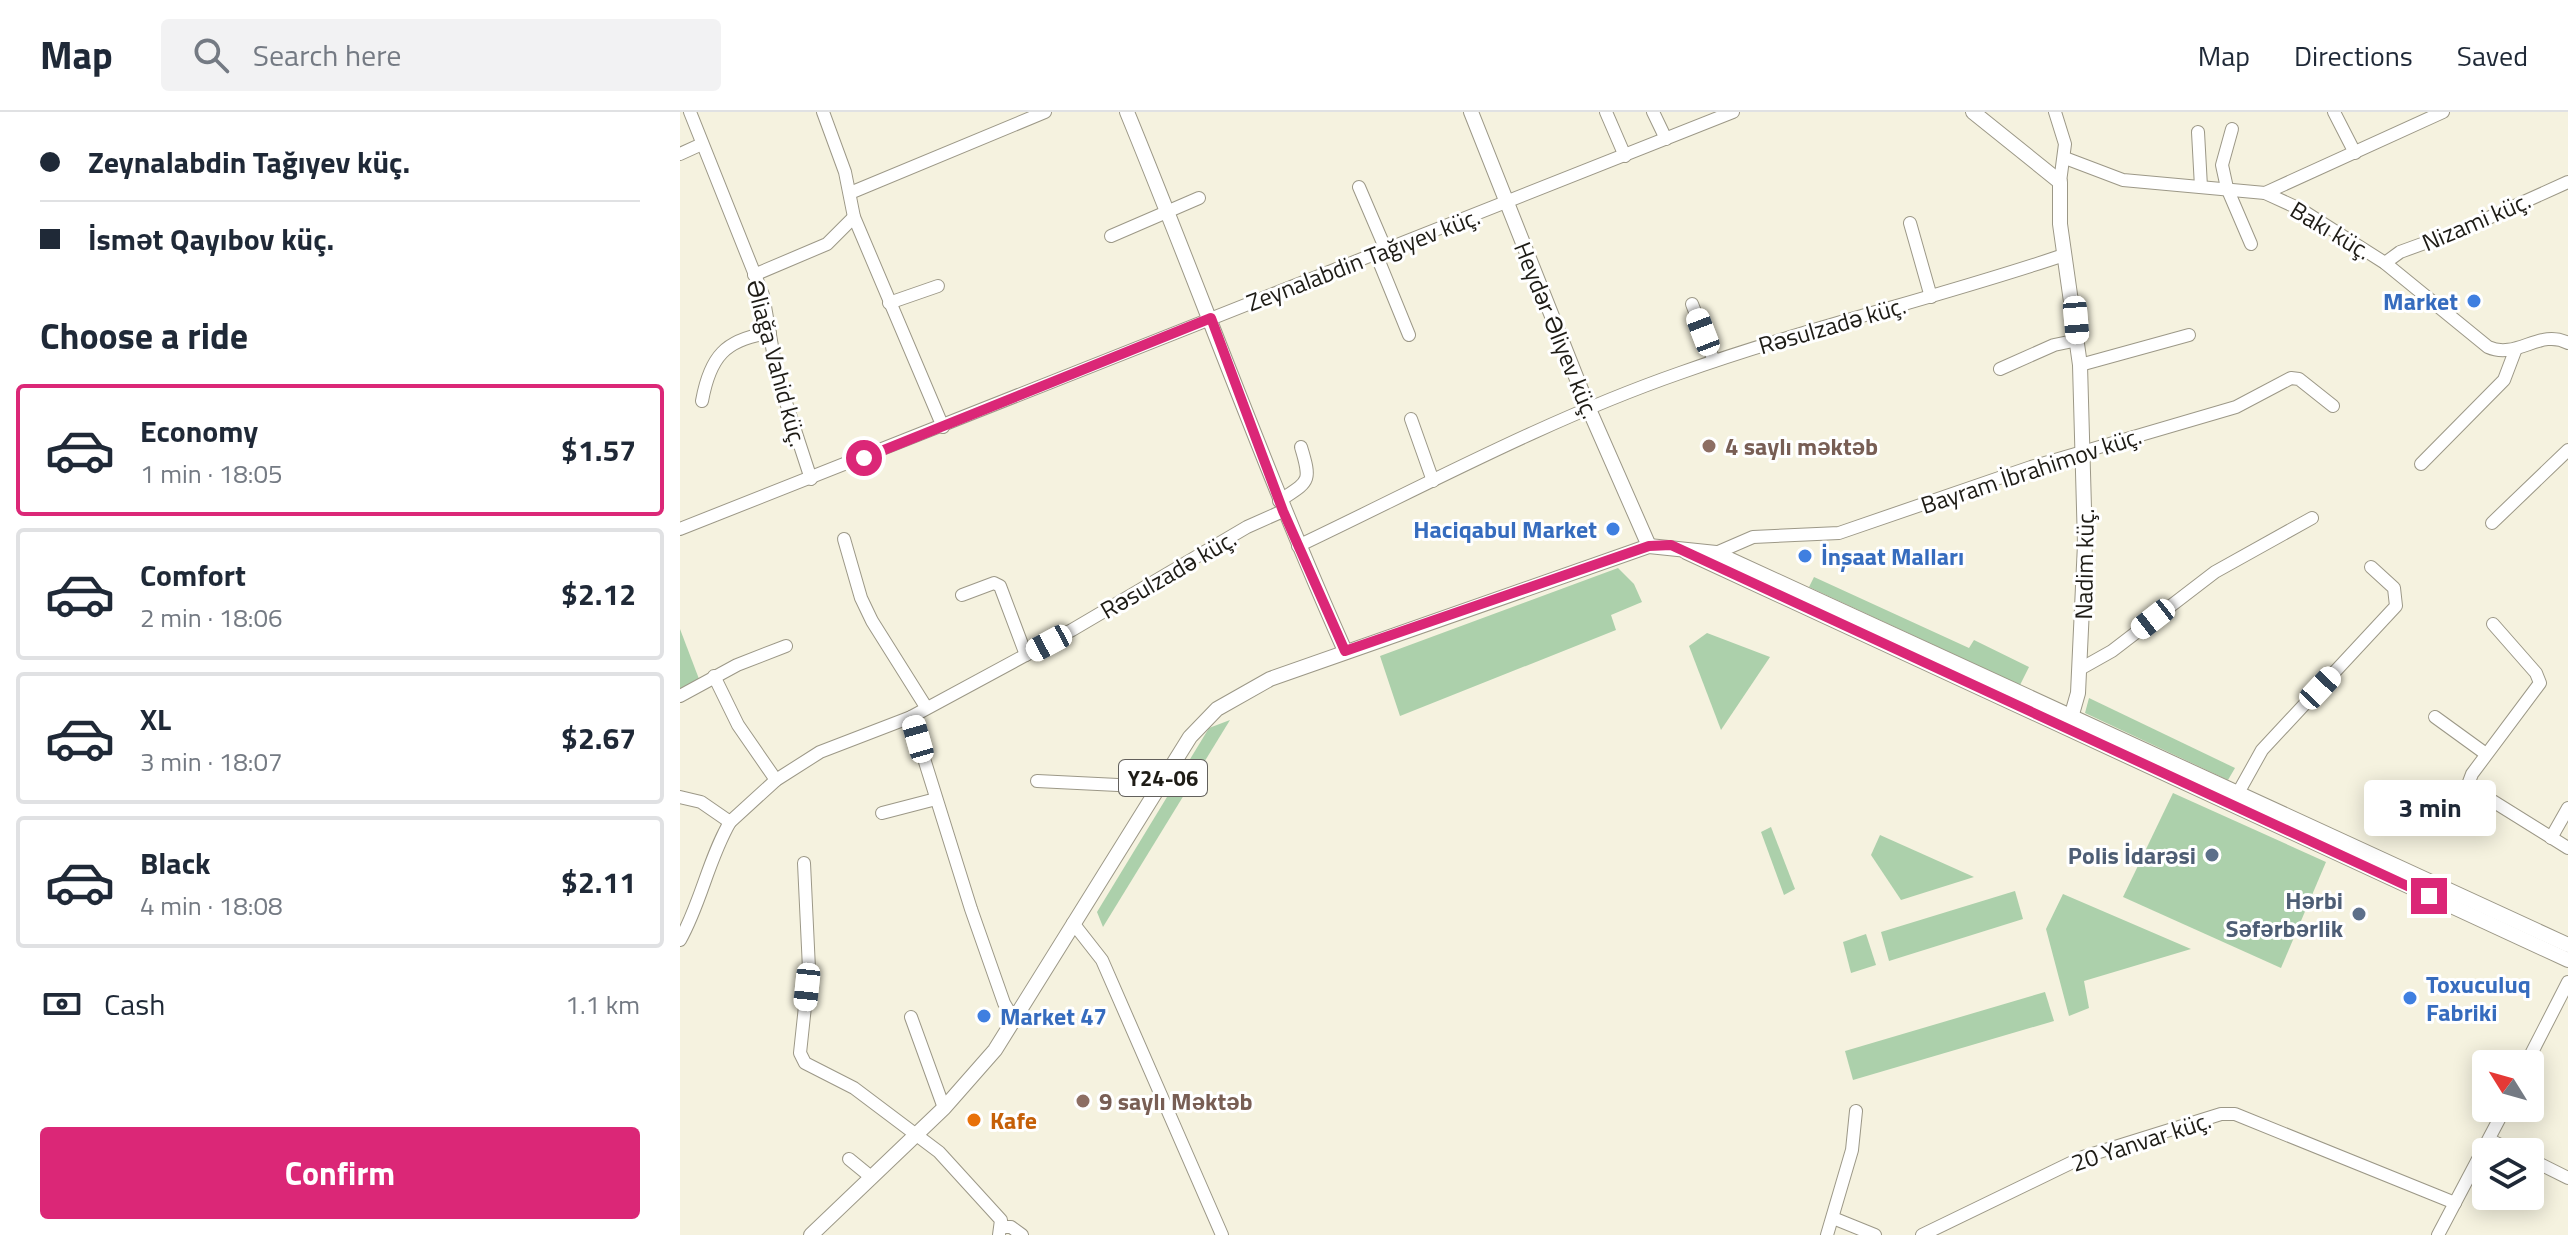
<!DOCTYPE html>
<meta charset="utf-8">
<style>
:root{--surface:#fff;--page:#f2f2f3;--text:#1f2937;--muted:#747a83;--line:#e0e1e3;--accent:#db2777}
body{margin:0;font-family:"Titillium Web",sans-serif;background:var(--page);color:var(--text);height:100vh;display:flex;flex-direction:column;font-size:30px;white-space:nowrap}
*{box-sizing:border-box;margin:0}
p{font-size:26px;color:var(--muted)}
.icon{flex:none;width:44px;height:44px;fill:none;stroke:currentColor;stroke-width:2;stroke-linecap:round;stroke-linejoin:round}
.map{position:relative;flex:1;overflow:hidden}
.side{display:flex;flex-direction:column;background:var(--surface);width:680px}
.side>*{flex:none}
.top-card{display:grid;align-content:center;height:176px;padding:0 40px;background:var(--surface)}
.needle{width:52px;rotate:307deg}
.fabs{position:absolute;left:1792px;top:938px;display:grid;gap:16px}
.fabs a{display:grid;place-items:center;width:72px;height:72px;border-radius:8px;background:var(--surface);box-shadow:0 4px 20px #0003;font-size:40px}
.end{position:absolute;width:36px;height:36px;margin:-18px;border:10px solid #db2777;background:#fff;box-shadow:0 0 0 4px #fff}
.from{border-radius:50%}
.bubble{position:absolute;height:56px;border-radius:8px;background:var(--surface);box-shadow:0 4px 20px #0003;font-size:26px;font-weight:700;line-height:56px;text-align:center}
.car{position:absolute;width:24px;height:48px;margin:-24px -12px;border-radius:10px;box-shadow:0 0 6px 2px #0007;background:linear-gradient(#fff 24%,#345 0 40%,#fff 0 76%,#345 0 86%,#fff 0)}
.top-card b{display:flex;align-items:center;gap:28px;height:76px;font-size:30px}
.top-card b+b{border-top:2px solid var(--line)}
.top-card i{width:20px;height:20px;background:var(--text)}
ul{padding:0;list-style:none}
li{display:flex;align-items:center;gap:24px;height:132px;margin:0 16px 12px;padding:0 24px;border:4px solid var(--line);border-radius:8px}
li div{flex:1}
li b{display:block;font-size:30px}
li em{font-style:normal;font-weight:700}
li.active{border-color:var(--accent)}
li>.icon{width:72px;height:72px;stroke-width:1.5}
h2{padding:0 40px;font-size:36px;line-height:96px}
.pay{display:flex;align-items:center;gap:20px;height:88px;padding:0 40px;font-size:30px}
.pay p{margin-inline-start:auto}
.cta{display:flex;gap:16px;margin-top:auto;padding:16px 40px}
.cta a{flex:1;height:92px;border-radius:8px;background:var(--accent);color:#fff;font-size:32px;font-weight:700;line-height:92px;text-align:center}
header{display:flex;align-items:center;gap:48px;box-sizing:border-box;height:112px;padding:0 40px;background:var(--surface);border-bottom:2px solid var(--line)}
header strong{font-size:38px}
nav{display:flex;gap:44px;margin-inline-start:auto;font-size:28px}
.search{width:560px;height:72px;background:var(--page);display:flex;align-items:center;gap:20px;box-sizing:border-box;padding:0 28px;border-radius:8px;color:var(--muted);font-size:30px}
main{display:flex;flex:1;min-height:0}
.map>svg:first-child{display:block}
.green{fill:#acd0ab}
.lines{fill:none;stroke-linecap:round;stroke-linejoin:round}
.minor-casing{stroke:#9c9887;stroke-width:14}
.major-casing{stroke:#9c9887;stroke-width:16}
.minor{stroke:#fff;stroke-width:12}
.major{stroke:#fff;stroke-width:14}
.route{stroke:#db2777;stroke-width:10}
.shop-dot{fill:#3f7fe0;stroke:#fff;stroke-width:3}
.education-dot{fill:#8d6e63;stroke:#fff;stroke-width:3}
.service-dot{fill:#5c6f8a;stroke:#fff;stroke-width:3}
.food-dot{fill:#e8710a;stroke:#fff;stroke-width:3}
.labels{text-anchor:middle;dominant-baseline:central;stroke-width:6;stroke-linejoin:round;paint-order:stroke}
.shield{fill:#fff;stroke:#62605c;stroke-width:2}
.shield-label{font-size:22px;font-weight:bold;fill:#1e1c16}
.street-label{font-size:24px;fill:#1e1c16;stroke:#fff}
.shop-label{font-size:24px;font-weight:bold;fill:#366cbe;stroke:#fff;text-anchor:start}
.education-label{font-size:24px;font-weight:bold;fill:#785e54;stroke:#fff;text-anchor:start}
.service-label{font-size:24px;font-weight:bold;fill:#4e5e75;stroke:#fff;text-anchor:end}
.food-label{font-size:24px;font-weight:bold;fill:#c56008;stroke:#fff;text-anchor:start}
</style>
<header>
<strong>Map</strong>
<div class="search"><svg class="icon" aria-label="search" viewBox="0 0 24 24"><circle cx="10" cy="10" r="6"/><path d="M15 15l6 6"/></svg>Search here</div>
<nav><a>Map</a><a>Directions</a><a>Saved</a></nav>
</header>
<main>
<section class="side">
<div class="top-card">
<b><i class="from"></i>Zeynalabdin Tağıyev küç.</b>
<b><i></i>İsmət Qayıbov küç.</b>
</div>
<h2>Choose a ride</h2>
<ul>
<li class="active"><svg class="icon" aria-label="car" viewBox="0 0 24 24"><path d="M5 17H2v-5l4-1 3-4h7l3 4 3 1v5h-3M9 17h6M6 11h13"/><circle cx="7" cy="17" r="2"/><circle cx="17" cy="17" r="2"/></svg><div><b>Economy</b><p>1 min · 18:05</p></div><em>$1.57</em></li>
<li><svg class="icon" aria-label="car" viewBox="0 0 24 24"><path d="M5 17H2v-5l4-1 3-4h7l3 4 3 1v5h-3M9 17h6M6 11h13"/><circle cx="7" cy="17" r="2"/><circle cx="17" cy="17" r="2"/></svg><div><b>Comfort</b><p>2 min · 18:06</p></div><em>$2.12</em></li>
<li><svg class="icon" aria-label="car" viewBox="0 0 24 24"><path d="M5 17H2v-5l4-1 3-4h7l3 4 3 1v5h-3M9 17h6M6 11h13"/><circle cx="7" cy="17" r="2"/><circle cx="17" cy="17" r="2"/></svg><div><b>XL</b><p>3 min · 18:07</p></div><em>$2.67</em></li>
<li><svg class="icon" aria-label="car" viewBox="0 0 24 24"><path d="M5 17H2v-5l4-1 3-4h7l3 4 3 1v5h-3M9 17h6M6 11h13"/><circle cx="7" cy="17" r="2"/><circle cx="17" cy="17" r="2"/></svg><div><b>Black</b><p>4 min · 18:08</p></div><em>$2.11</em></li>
</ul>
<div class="pay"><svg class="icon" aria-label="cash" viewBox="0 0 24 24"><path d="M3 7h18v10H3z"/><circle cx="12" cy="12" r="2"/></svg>Cash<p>1.1 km</p></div>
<div class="cta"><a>Confirm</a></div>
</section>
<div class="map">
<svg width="1888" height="1123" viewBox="0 0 1888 1123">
<rect width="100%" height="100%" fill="#f5f2df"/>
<g class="green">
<path d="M 938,456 L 954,472 L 962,490 L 931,503 L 936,518 L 720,604 L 700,544 Z"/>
<path d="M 1134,465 L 1289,536 L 1294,528 L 1349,555 L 1340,573 L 1129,475 Z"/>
<path d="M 0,517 L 19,567 L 0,578 Z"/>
<path d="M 1027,521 L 1090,545 L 1041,618 L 1009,534 Z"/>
<path d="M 1409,586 L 1555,656 L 1548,668 L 1405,601 Z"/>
<path d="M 550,608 L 423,815 L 417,800 L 529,616 Z"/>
<path d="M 1493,681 L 1646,750 L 1601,856 L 1443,785 Z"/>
<path d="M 1091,715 L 1115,777 L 1104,783 L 1081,720 Z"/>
<path d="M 1200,723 L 1294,765 L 1221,788 L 1191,743 Z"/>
<path d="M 1335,779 L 1343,807 L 1209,849 L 1201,820 Z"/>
<path d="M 1383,782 L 1511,837 L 1404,869 L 1409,896 L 1389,904 L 1366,817 Z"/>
<path d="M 1186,822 L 1196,853 L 1171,861 L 1163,830 Z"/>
<path d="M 1365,880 L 1374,909 L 1173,968 L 1165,939 Z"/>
</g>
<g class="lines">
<defs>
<g id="minor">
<path d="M 10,0 L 83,183 L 97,263 L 131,367"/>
<path d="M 143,0 L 165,60 L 174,105 L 263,315"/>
<path d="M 926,0 L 945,44"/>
<path d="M 973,0 L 986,27"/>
<path d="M 1375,0 L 1385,32 L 1380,70"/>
<path d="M 1654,0 L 1675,41"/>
<path d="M 1552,17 L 1542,53 L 1547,76 L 1571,132"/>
<path d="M 1518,20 L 1521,75"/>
<path d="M 0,42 L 22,32"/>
<path d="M 1385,46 L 1443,68 L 1585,81 L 1620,97 L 1705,151 L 1808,235 C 1837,248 1860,216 1888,231"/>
<path d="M 679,75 L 706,138"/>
<path d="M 170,81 L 365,0"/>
<path d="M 1585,81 L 1763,0"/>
<path d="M 1230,111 L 1251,185"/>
<path d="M 431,124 L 519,86"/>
<path d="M 696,142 L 729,223"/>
<path d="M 1705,151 L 1720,140 L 1786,116 L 1888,70"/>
<path d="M 74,163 L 147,132 L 174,105"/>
<path d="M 209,191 L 258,174"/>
<path d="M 1012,192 L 1034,249"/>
<path d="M 1400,253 L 1509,223"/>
<path d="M 1320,257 L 1374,233 L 1398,228"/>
<path d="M 22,289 C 30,245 45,227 90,221"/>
<path d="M 731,307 L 753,369"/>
<path d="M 1741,352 L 1824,268 L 1835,239"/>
<path d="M 599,389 C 629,369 632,371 621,335"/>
<path d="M 1812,411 L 1888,338"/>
<path d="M 0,417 L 1053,0"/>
<path d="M 164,427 L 181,486 L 192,509 L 246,595"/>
<path d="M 618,434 C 744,374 868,307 1000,261 C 1126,216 1257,186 1384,143"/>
<path d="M 1036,441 L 1073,425 L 1159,421 L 1351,355 L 1556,295 L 1611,266 L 1619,267 L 1653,294"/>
<path d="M 282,483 L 314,471 L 320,474 L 346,543"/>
<path d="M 1813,512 L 1856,561 L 1860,571 L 1792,662 L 1789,670 L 1795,678 L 1888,736"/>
<path d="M 1400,557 L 1432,539 L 1535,460 L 1632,406"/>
<path d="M 34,564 L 58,613 L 96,668"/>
<path d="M 0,584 L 57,553 L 106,534"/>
<path d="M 231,605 L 291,797 L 324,891 L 334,908"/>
<path d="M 1755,605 L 1806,642"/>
<path d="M 357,669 L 458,674 L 475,678"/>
<path d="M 1558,681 L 1582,638 L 1716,494 L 1714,476 L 1691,455"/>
<path d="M 0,685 L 21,690 L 50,710 L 96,668 L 140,640 L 231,605 L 392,518 L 567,415 L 603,399"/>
<path d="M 202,701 L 256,687"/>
<path d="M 1871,726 L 1888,696"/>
<path d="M 124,751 L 129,857 L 120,941 L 125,951 L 174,976 L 259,1040 L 321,1108 L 319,1123"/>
<path d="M 393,811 L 422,848 L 542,1123"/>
<path d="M 0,828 C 21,791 28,748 50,710"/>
<path d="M 231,905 L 264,996"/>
<path d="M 1846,952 L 1888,870"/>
<path d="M 1810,1028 L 1835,1040"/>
<path d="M 169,1047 L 191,1065"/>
<path d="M 1850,1047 L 1888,1066"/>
<path d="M 1153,1106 L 1195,1123"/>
<path d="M 322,1115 L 331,1115 L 342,1123"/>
<path d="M 1147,1123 L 1172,1038 L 1176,999"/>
<path d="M 1242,1123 L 1403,1045 L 1541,1002 L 1555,1002 L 1775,1091"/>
<path d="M 1758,1123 L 1825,996"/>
</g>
<g id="major">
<path d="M 447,0 C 521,180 586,362 665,539"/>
<path d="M 791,0 L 908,295 L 969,434"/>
<path d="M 1293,0 L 1380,70 L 1380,112 L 1400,253 L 1405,432 L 1398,581 L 1390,609"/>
<path d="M 1006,440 L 1888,848"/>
<path d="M 131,1123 L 264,996 L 315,938 L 510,625 L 537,597 L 590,567 L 969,434 L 1036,441 L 1888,833"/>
</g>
</defs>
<use href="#minor" class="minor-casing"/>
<use href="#major" class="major-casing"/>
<use href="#minor" class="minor"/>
<use href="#major" class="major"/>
</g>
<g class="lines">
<path class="route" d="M 184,346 L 531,206 L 603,399 L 665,539 L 969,434 L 991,433 L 1749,784"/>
</g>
<g class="shop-dot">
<circle cx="1794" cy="189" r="8"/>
<circle cx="933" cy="417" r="8"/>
<circle cx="1125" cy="444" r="8"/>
<circle cx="1730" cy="886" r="8"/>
<circle cx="304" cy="904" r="8"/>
</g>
<g class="education-dot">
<circle cx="1029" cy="334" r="8"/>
<circle cx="403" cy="989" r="8"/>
</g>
<g class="service-dot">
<circle cx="1532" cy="743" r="8"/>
<circle cx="1679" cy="802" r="8"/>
</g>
<circle class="food-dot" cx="294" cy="1008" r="8"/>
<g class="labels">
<rect class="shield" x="439" y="648" width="88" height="36" rx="6"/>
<g class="shield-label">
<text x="483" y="666">Y24-06</text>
</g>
<g class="street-label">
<text transform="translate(1796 109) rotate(-23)">Nizami küç.</text>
<text transform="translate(1651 118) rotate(31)">Bakı küç.</text>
<text transform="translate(683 147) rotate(-21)">Zeynalabdin Tağıyev küç.</text>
<text transform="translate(1152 213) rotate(-16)">Rəsulzadə küç.</text>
<text transform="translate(877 218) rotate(68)">Heydər Əliyev küç.</text>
<text transform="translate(97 251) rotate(75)">Əliağa Vahid küç.</text>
<text transform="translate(1351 358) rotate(-18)">Bayram İbrahimov küç.</text>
<text transform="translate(1404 452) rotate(-89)">Nadim küç.</text>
<text transform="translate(488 462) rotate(-30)">Rəsulzadə küç.</text>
<text transform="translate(1461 1029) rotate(-18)">20 Yanvar küç.</text>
</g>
<g class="shop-label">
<text x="1778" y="189" text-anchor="end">Market</text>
<text x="917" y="417" text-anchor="end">Haciqabul Market</text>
<text x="1141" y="444">İnşaat Malları</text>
<text x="1746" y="872">Toxuculuq<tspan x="1746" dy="28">Fabriki</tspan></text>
<text x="320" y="904">Market 47</text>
</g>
<g class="education-label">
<text x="1045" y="334">4 saylı məktəb</text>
<text x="419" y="989">9 saylı Məktəb</text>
</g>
<g class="service-label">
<text x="1516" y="743">Polis İdarəsi</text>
<text x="1663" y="788">Hərbi<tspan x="1663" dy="28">Səfərbərlik</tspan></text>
</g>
<g class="food-label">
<text x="310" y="1008">Kafe</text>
</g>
</g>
</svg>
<div class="fabs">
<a><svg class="needle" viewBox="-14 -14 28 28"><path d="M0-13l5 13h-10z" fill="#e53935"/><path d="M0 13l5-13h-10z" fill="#747a83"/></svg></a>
<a><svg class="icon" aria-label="layers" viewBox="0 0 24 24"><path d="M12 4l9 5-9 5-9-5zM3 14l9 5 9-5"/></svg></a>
</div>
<i class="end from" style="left:184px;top:346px"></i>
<i class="end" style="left:1749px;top:784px"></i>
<div class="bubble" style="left:1684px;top:668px;width:132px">3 min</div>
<i class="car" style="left:1396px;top:208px;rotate:175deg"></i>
<i class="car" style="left:1023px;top:220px;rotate:339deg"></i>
<i class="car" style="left:1473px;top:507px;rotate:232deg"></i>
<i class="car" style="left:369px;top:531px;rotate:242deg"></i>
<i class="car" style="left:1640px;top:576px;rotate:43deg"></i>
<i class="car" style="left:238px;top:627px;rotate:344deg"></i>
<i class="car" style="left:127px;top:875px;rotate:186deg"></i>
</div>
</main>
